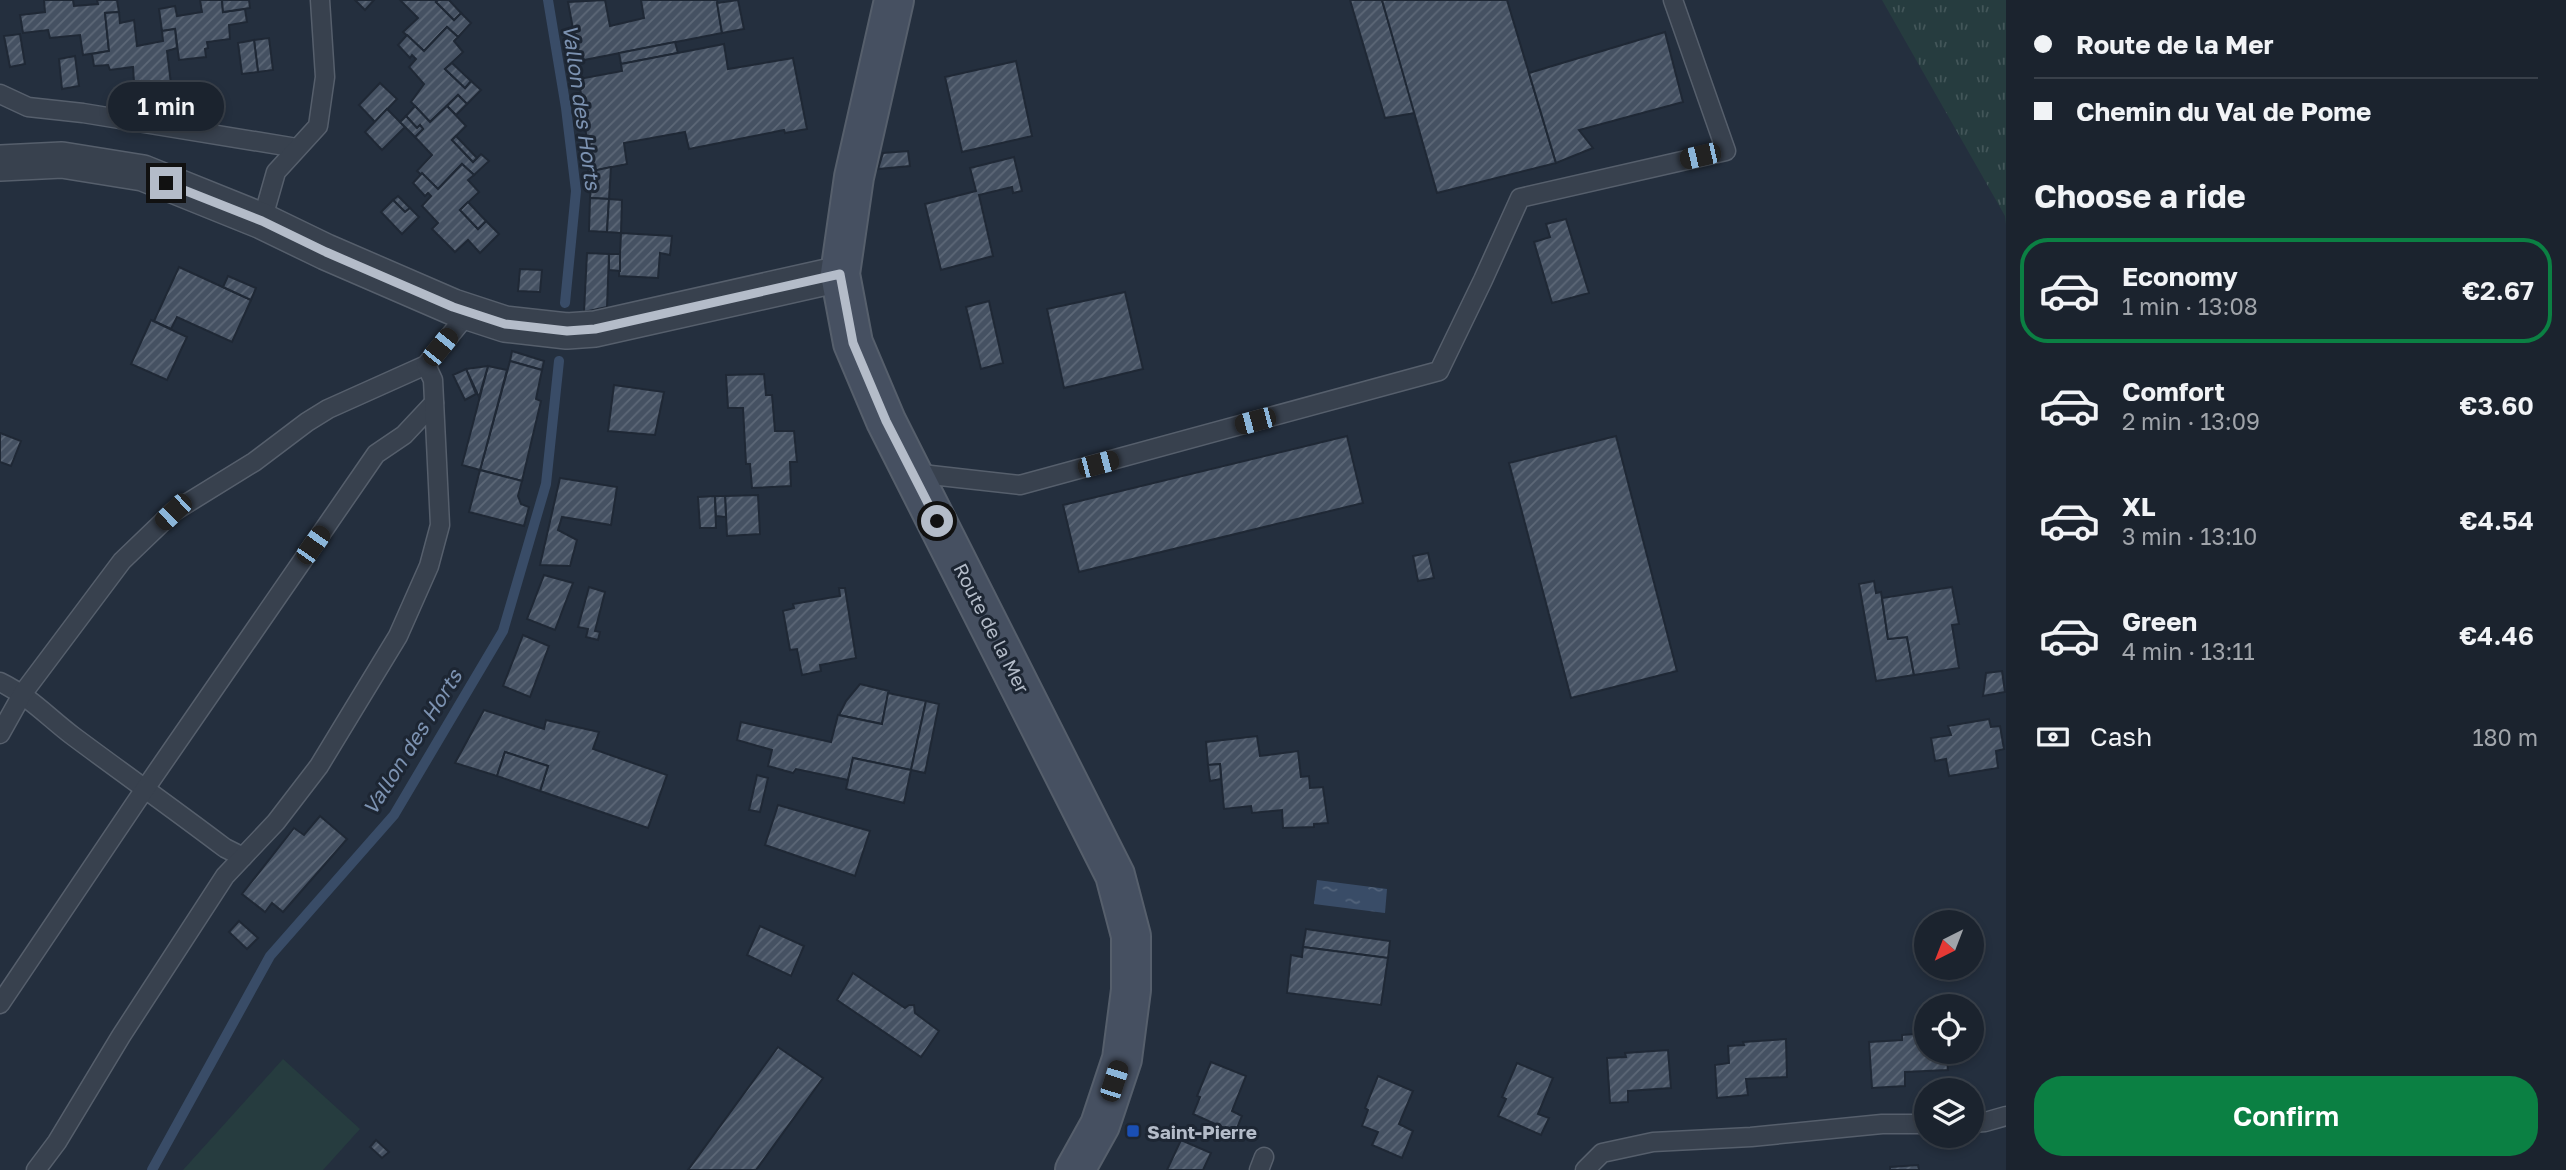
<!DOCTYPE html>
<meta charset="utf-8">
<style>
:root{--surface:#1b232e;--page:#282f3a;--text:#f1f3f6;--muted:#a0a4aa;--line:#39404a;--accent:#0b8043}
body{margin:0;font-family:"Golos Text",sans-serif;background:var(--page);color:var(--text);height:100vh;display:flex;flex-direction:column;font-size:26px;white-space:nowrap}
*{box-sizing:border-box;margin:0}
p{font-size:23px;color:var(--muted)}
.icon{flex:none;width:38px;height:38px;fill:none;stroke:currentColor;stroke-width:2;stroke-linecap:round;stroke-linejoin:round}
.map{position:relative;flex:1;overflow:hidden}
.panel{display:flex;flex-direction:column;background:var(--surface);width:560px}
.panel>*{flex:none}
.hud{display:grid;align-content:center;height:154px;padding:0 28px;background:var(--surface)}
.needle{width:46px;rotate:222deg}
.buttons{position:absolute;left:1914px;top:910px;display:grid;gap:14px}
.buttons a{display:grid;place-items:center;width:70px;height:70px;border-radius:50%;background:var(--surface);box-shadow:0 4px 10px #0003,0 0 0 2px var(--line);font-size:35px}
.end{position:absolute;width:32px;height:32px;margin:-16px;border:9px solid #b4bcc9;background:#111;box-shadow:0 0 0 4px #111}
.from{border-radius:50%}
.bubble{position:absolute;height:49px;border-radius:24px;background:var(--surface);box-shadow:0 4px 10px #0003,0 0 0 2px var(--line);font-size:23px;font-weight:600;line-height:49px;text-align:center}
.car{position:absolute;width:21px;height:42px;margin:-21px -10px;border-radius:9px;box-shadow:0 0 5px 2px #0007;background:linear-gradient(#222 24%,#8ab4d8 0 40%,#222 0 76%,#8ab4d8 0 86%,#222 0)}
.hud b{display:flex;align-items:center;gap:24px;height:66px;font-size:26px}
.hud b+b{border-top:2px solid var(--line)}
.hud i{width:18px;height:18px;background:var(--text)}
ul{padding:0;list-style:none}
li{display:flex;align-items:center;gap:21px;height:105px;margin:0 14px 10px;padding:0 14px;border:4px solid transparent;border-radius:28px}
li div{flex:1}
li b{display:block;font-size:26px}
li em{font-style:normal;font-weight:600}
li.active{border-color:var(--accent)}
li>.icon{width:63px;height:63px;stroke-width:1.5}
h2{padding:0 28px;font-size:32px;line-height:84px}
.pay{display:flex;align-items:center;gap:18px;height:77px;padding:0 28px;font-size:26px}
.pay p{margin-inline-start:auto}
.button{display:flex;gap:14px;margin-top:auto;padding:14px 28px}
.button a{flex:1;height:80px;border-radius:28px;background:var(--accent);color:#fff;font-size:28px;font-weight:600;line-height:80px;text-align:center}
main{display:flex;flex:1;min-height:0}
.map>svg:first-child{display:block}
.grass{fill:url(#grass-tufts)}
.park{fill:#263c3f}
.water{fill:url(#water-ripples)}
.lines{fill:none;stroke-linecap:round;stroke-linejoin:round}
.stream{stroke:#394c67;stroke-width:10}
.building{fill:url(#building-hatch);stroke:#1f2835;stroke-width:2}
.lane-casing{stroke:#565f6c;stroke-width:21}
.street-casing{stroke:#565f6c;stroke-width:38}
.secondary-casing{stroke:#565f6c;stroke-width:42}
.lane{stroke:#38414e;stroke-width:18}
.street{stroke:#38414e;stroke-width:35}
.secondary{stroke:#465061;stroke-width:38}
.route{stroke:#b4bcc9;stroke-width:9}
.transit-dot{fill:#1a4fb4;stroke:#1d2633;stroke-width:2.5}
.labels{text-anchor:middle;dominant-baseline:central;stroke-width:6;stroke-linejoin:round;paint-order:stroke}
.street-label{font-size:19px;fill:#b4bcc9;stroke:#1d2633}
.poi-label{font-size:19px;font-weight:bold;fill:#b4bcc9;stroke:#1d2633;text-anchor:start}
.water-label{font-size:21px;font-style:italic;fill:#7c92b1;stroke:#1d2633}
</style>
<main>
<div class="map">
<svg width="2006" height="1170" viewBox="0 0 2006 1170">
<defs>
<pattern id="grass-tufts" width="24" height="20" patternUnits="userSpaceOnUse" patternTransform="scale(1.75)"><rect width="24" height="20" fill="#263c3f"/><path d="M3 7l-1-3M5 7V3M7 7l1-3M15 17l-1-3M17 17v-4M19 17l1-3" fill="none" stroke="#435659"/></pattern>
<pattern id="water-ripples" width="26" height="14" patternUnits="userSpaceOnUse" patternTransform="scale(1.75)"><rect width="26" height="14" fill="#394c67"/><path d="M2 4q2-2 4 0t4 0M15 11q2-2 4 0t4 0" fill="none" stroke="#53647b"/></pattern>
<pattern id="building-hatch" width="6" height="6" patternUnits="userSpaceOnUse" patternTransform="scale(1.75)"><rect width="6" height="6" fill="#455162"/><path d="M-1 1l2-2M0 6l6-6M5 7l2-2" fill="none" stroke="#5d6877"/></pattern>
</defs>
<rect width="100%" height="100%" fill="#242f3e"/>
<path class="grass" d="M 1882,0 L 2006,0 L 2006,225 L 2005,216 Z"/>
<path class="park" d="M 283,1059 L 360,1129 L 323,1170 L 183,1170 Z"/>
<path class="water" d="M 1317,880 L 1387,889 L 1385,913 L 1314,904 Z"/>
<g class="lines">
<g class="stream">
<path d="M 548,0 L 566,108 L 576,191 L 565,303"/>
<path d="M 152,1170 L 270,956 L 394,815 L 503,631 L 546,484 L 559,361"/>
</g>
</g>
<g class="building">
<path d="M 44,0 L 73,0 L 74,6 L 98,4 L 97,0 L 117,0 L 119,12 L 105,13 L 109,51 L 83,55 L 80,35 L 50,38 L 48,30 L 23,33 L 20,15 L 45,12 Z"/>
<path d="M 200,0 L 222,0 L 223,12 L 245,9 L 247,22 L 229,25 L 230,39 L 207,42 L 208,48 L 205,49 L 206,57 L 179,60 L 175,29 L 162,31 L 159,9 L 175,6 L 177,16 L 202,12 Z"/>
<path d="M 222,0 L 249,0 L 250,8 L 223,12 Z"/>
<path d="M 355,0 L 374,0 L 365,10 Z"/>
<path d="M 400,0 L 438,0 L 436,2 L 454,20 L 461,13 L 471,23 L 458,37 L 447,27 L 424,51 L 403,32 L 418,18 Z"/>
<path d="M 438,0 L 449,0 L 461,13 L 454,20 L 436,2 Z"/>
<path d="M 605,0 L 610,26 L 644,18 L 641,0 L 717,0 L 722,33 L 579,61 L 568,2 Z"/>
<path d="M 738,0 L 744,29 L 722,33 L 717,3 Z"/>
<path d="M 1350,0 L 1382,0 L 1415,113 L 1385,118 Z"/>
<path d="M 1382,0 L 1507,0 L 1556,163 L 1437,193 Z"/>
<path d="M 119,12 L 120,23 L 134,20 L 137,46 L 163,41 L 162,31 L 175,29 L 177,48 L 167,51 L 171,84 L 142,88 L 141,81 L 134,82 L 133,67 L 110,70 L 108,65 L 94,66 L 92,54 L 109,51 L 105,13 Z"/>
<path d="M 447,27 L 458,37 L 454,41 L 463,52 L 445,69 L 465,88 L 471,81 L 481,90 L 467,104 L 458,95 L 430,122 L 411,102 L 424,84 L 409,67 L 416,59 L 412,55 L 410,58 L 398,45 L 407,35 L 424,51 Z"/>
<path d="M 1665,32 L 1683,102 L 1579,130 L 1593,148 L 1556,163 L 1529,73 Z"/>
<path d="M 20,34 L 25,64 L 10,67 L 4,36 Z"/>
<path d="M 269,38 L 273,70 L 258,72 L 254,40 Z"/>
<path d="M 254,40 L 258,72 L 242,74 L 238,43 Z"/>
<path d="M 675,42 L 678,53 L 621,64 L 619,53 Z"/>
<path d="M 724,44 L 728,69 L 793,58 L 807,129 L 785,133 L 784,130 L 689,149 L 685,132 L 624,143 L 627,164 L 588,172 L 588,149 L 579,79 L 622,71 L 621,64 Z"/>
<path d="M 75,56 L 79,86 L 62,89 L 59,59 Z"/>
<path d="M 1016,61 L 1032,136 L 962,152 L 945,77 Z"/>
<path d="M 452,63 L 471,81 L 465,88 L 445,69 Z"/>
<path d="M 380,83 L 397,99 L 375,122 L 359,105 Z"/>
<path d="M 458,95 L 467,104 L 456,115 L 447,106 Z"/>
<path d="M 415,106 L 430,122 L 447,106 L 466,126 L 452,140 L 473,162 L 481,154 L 489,161 L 474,175 L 462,164 L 438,189 L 417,171 L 432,155 L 415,137 L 423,129 L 420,125 L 417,128 L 406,116 Z"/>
<path d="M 387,109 L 405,127 L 382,150 L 365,132 Z"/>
<path d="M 406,116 L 417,128 L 420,125 L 423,129 L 415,137 L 400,122 Z"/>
<path d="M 456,136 L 477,158 L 473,162 L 452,140 Z"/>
<path d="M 908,151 L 910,166 L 878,169 L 883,153 Z"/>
<path d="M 1014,157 L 1022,191 L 1013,193 L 1012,187 L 979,195 L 993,256 L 941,270 L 925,204 L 976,191 L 970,168 Z"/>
<path d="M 462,164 L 474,175 L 468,180 L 479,192 L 460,210 L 478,229 L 486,221 L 499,234 L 480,253 L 468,240 L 455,252 L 432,229 L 438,223 L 422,206 L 431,196 L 428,193 L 425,196 L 413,183 L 422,173 L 438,189 Z"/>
<path d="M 611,167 L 609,199 L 590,198 L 592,171 Z"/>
<path d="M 398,196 L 410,208 L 405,212 L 393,200 Z"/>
<path d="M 590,198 L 609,199 L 607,232 L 589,231 Z"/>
<path d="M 609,199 L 622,200 L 621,233 L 607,232 Z"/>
<path d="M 393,200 L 405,212 L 410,208 L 419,217 L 402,234 L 381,212 Z"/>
<path d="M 468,202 L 486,221 L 478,229 L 460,210 Z"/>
<path d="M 1566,219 L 1589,293 L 1552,303 L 1534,242 L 1550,237 L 1546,224 Z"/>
<path d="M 621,233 L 672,236 L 670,255 L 660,253 L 658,278 L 619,276 Z"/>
<path d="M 587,253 L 609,254 L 607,307 L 584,312 Z"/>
<path d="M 609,254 L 620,254 L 620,271 L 609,270 Z"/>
<path d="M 179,267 L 251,300 L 232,342 L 177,317 L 171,329 L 154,321 Z"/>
<path d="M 520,269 L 542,270 L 540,292 L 518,291 Z"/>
<path d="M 228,276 L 256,288 L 251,300 L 223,287 Z"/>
<path d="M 1125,292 L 1143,369 L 1064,388 L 1047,309 Z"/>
<path d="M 989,301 L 1003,363 L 981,369 L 966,307 Z"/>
<path d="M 151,320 L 187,337 L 167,380 L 131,364 Z"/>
<path d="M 512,351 L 544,361 L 542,370 L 510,361 Z"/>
<path d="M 510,361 L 542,370 L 536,399 L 541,401 L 522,481 L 480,470 Z"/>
<path d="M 488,366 L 507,370 L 480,470 L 462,465 Z"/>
<path d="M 488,366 L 479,397 L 466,369 Z"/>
<path d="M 466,369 L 476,394 L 465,400 L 453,375 Z"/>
<path d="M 764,374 L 766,395 L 772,395 L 775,431 L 794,431 L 797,462 L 790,462 L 791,486 L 752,488 L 750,464 L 746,464 L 743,408 L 728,408 L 726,375 Z"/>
<path d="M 614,385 L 664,392 L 655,435 L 608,431 Z"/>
<path d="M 0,433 L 21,441 L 11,466 L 0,462 Z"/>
<path d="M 1347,436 L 1363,503 L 1079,572 L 1063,505 Z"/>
<path d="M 1616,436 L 1677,671 L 1571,698 L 1509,463 Z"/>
<path d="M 480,470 L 522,481 L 518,496 L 521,504 L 529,507 L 524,526 L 469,512 Z"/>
<path d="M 560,478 L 617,487 L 611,525 L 562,517 L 558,530 L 577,540 L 570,566 L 540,565 Z"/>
<path d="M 758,495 L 760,534 L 727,536 L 725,496 Z"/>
<path d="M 715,496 L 716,528 L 700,528 L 698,497 Z"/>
<path d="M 715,496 L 725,496 L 726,517 L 716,516 Z"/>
<path d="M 1428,553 L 1434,578 L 1418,581 L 1413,556 Z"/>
<path d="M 544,575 L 573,583 L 555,630 L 527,619 Z"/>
<path d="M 1874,581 L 1876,593 L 1881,592 L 1888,639 L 1907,637 L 1914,675 L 1876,681 L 1859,584 Z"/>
<path d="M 589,587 L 605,592 L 595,631 L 600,632 L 598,640 L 586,637 L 588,629 L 578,627 Z"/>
<path d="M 1952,587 L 1959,624 L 1952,625 L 1959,668 L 1914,675 L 1907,637 L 1888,639 L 1882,598 Z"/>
<path d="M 839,588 L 845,588 L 856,658 L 820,665 L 821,671 L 802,675 L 797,649 L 790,650 L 783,611 L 794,608 L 793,604 L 840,596 Z"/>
<path d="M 523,635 L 549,646 L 530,697 L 503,686 Z"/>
<path d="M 2002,671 L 2005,692 L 1983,696 L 1986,673 Z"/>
<path d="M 860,684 L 889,691 L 882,724 L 839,715 L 846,701 Z"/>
<path d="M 888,693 L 926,701 L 911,770 L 853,758 L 848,780 L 796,769 L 793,773 L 768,766 L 772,750 L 737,740 L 741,722 L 831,742 L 838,715 L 882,724 Z"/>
<path d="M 926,701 L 939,704 L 925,773 L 911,770 Z"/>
<path d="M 484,710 L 544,729 L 546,720 L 599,732 L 593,749 L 667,775 L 648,828 L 540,791 L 548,766 L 505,752 L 497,776 L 455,763 Z"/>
<path d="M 1989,719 L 1991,727 L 2000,726 L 2004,749 L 1996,751 L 1998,768 L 1949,776 L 1946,759 L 1935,761 L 1931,738 L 1951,735 L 1948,726 Z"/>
<path d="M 1257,736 L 1260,756 L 1298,751 L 1301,777 L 1309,776 L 1310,788 L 1323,787 L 1328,823 L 1314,824 L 1314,827 L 1283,828 L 1282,810 L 1252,813 L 1251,806 L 1224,809 L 1220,764 L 1208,765 L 1206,742 Z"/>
<path d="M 505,752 L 548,766 L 540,791 L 497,776 Z"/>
<path d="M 853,758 L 911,770 L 904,803 L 846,789 Z"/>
<path d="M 1220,764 L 1221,779 L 1210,781 L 1208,765 Z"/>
<path d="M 757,775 L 768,778 L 760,812 L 749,810 Z"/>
<path d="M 778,805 L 870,831 L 855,876 L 765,845 Z"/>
<path d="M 320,816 L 347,839 L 283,912 L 272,903 L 265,912 L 242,894 L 294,828 L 304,835 Z"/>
<path d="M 239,921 L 258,938 L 247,949 L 229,932 Z"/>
<path d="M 760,926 L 804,946 L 791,976 L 747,955 Z"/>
<path d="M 1306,929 L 1390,941 L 1388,958 L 1303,947 Z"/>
<path d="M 1303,947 L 1388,958 L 1381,1005 L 1287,993 L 1291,955 L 1302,957 Z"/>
<path d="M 853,973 L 905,1008 L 909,1005 L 914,1005 L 915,1013 L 939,1031 L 921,1057 L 837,1000 Z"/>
<path d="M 1927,1033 L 1927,1052 L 1946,1052 L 1948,1070 L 1905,1072 L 1905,1086 L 1872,1088 L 1869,1042 L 1902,1040 L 1902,1035 Z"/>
<path d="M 1786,1039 L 1787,1077 L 1746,1079 L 1748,1095 L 1717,1098 L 1715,1065 L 1729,1063 L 1728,1046 L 1744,1045 L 1743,1042 Z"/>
<path d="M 778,1047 L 823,1078 L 756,1170 L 688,1170 Z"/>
<path d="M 1668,1050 L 1671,1088 L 1628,1091 L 1628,1102 L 1610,1103 L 1607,1058 L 1626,1057 L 1625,1053 Z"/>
<path d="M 1211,1062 L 1246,1076 L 1232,1111 L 1242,1116 L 1235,1133 L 1193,1114 L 1200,1097 L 1197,1096 Z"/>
<path d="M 1517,1063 L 1553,1078 L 1538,1114 L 1549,1118 L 1541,1135 L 1498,1116 L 1506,1099 L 1502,1097 Z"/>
<path d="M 1378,1076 L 1413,1091 L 1399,1124 L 1413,1131 L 1402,1158 L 1372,1145 L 1378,1132 L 1362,1126 L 1368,1110 L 1365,1108 Z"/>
<path d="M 376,1140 L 389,1152 L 382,1158 L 370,1147 Z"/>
<path d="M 1181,1140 L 1211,1153 L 1203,1170 L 1167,1170 Z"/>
<path d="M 1918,1165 L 1919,1170 L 1890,1170 L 1890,1167 Z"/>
</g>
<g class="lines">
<defs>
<g id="lane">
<path d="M 0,94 L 28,107 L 83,113 L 297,148"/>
<path d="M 262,221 L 276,172 L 318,126 L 325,77 L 320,0"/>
<path d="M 913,473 L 1020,485 L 1439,371 L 1483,280 L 1520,198 L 1726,151 L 1673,0"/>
<path d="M 0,682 C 29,696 48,717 73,736 C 124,774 175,810 225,848 L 243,857"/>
<path d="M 0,734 L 23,693 L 122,561 L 173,512 L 254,462 L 307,422 L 328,409 L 426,365 L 469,312"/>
<path d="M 0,1004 L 136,802 L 376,454 L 404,435 L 434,403"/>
<path d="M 1972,1123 L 1985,1122 L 2006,1116"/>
<path d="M 36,1170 L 57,1142 L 121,1036 L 225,876 L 276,822 L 319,766 L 398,636 L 429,566 L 440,525 L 433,380 L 426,365"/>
<path d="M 1259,1170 L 1264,1157"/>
<path d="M 1585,1170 L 1602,1153 L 1653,1142 L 1751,1137 L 1882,1124 L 1927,1124"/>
</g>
<path id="street" d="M 0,163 L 62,160 L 143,173 L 262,221 L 326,252 L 453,307 L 505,324 L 567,331 L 595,329 L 840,274"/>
<path id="secondary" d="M 894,0 L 854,177 L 840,274 L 853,343 L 886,421 L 1115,875 L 1131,936 L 1131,990 L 1122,1059 L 1100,1125 L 1075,1170"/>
</defs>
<use href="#lane" class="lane-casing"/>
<use href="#street" class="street-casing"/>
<use href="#secondary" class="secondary-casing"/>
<use href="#lane" class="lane"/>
<use href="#street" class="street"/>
<use href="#secondary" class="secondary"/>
</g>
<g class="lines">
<path class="route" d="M 166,183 L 262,221 L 326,252 L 453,307 L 505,324 L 567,331 L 595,329 L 840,274 L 853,343 L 886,421 L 937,521"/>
</g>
<rect class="transit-dot" x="1126" y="1124" width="14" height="14" rx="3.5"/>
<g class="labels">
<g class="street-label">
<text transform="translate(992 628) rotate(63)">Route de la Mer</text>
</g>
<g class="poi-label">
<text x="1147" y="1131">Saint-Pierre</text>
</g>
<g class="water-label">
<text transform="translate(582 107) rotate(82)">Vallon des Horts</text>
<text transform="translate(412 742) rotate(-58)">Vallon des Horts</text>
</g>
</g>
</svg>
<div class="buttons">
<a><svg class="needle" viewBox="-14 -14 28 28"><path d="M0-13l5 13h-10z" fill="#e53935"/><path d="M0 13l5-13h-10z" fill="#a0a4aa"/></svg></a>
<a><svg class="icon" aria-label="locate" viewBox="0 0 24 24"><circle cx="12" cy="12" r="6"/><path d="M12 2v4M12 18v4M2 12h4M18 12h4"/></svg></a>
<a><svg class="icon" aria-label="layers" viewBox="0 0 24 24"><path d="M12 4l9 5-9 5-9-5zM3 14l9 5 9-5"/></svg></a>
</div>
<i class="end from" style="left:937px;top:521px"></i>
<i class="end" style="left:166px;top:183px"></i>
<div class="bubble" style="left:108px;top:82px;width:116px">1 min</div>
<i class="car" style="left:1700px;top:156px;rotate:257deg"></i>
<i class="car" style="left:440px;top:347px;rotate:39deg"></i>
<i class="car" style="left:1255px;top:421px;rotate:255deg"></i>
<i class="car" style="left:1098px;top:464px;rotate:75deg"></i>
<i class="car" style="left:173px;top:512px;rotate:226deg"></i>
<i class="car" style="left:313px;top:545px;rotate:35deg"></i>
<i class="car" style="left:1114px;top:1081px;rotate:18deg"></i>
</div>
<section class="panel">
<div class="hud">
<b><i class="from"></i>Route de la Mer</b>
<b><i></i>Chemin du Val de Pome</b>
</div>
<h2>Choose a ride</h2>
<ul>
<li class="active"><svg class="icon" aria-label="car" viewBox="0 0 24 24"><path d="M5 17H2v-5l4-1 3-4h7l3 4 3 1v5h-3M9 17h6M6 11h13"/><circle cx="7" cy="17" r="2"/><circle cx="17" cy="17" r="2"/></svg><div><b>Economy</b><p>1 min · 13:08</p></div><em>€2.67</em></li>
<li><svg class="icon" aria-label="car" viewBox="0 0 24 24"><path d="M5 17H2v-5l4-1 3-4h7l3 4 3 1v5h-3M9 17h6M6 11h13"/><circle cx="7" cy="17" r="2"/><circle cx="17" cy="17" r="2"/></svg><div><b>Comfort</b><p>2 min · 13:09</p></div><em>€3.60</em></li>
<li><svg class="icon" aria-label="car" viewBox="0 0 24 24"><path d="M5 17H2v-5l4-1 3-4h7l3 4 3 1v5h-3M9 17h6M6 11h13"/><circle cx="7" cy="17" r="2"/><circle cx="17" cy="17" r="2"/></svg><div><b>XL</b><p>3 min · 13:10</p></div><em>€4.54</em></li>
<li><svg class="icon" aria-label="car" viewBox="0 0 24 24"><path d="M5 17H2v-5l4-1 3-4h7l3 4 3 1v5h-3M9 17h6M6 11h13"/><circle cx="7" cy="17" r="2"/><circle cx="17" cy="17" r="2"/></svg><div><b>Green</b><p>4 min · 13:11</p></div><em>€4.46</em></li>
</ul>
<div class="pay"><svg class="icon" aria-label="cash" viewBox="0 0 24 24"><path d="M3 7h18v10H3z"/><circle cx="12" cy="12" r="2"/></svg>Cash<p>180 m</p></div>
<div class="button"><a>Confirm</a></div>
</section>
</main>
